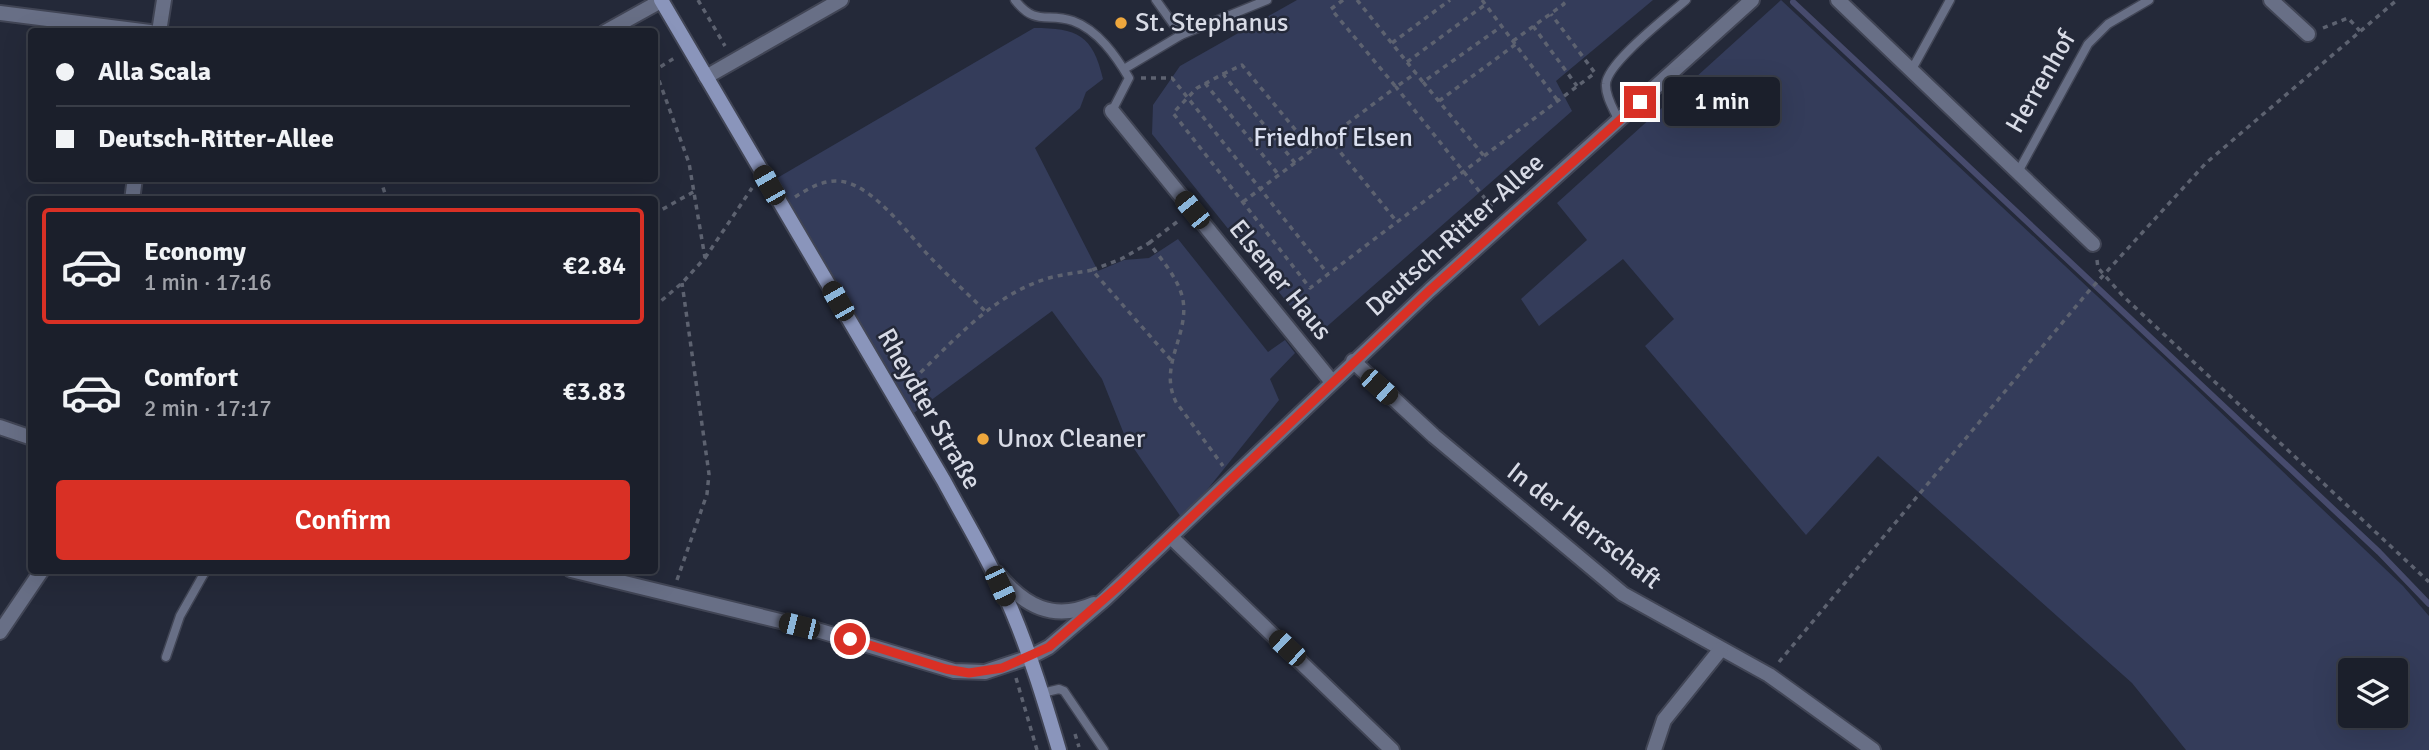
<!DOCTYPE html>
<meta charset="utf-8">
<style>
:root{--surface:#1b1f2b;--page:#282c37;--text:#f1f3f6;--muted:#a0a2a9;--line:#393d47;--accent:#d93025}
body{margin:0;font-family:Signika,sans-serif;background:var(--page);color:var(--text);height:100vh;display:flex;flex-direction:column;font-size:26px;white-space:nowrap}
*{box-sizing:border-box;margin:0}
p{font-size:23px;color:var(--muted)}
.icon{flex:none;width:38px;height:38px;fill:none;stroke:currentColor;stroke-width:2;stroke-linecap:round;stroke-linejoin:round}
.map{position:relative;flex:1;overflow:hidden}
.sheet{position:absolute;left:28px;top:196px;width:630px;height:378px;display:flex;flex-direction:column;background:var(--surface);border-radius:7px;box-shadow:0 7px 28px #0002,0 0 0 2px var(--line)}
.sheet>*{flex:none}
.banner{position:absolute;left:28px;top:28px;width:630px;height:154px;border-radius:7px;box-shadow:0 7px 28px #0002,0 0 0 2px var(--line);display:grid;align-content:center;height:154px;padding:0 28px;background:var(--surface)}
.fabs{position:absolute;left:2338px;top:658px;display:grid;gap:14px}
.fabs a{display:grid;place-items:center;width:70px;height:70px;border-radius:7px;background:var(--surface);box-shadow:0 7px 28px #0002,0 0 0 2px var(--line);font-size:35px}
.end{position:absolute;width:32px;height:32px;margin:-16px;border:9px solid #d93025;background:#fff;box-shadow:0 0 0 4px #fff}
.from{border-radius:50%}
.bubble{position:absolute;height:49px;border-radius:7px;background:var(--surface);box-shadow:0 7px 28px #0002,0 0 0 2px var(--line);font-size:23px;font-weight:600;line-height:49px;text-align:center}
.car{position:absolute;width:21px;height:42px;margin:-21px -10px;border-radius:9px;box-shadow:0 0 5px 2px #0007;background:linear-gradient(#222 24%,#8ab4d8 0 40%,#222 0 76%,#8ab4d8 0 86%,#222 0)}
.banner b{display:flex;align-items:center;gap:24px;height:66px;font-size:26px}
.banner b+b{border-top:2px solid var(--line)}
.banner i{width:18px;height:18px;background:var(--text)}
ul{padding:12px 0 0;list-style:none}
li{display:flex;align-items:center;gap:21px;height:116px;margin:0 14px 10px;padding:0 14px;border:4px solid transparent;border-radius:7px}
li div{flex:1}
li b{display:block;font-size:26px}
li em{font-style:normal;font-weight:600}
li.current{border-color:var(--accent)}
li>.icon{width:63px;height:63px;stroke-width:1.5}
.button{display:flex;gap:14px;margin-top:auto;padding:14px 28px}
.button a{flex:1;height:80px;border-radius:7px;background:var(--accent);color:#fff;font-size:28px;font-weight:600;line-height:80px;text-align:center}
.map>svg:first-child{display:block}
.green{fill:#343c5a;fill-rule:evenodd}
.lines{fill:none;stroke-linecap:round;stroke-linejoin:round}
.stream{stroke:#474b6d;stroke-width:6}
.service-casing{stroke:#414555;stroke-width:11}
.minor-casing{stroke:#414555;stroke-width:18}
.tertiary-casing{stroke:#414555;stroke-width:18}
.secondary-casing{stroke:#414555;stroke-width:18}
.path{stroke:#5d6270;stroke-width:3.5;stroke-dasharray:5 5;stroke-linecap:butt}
.service{stroke:#686f86;stroke-width:8}
.minor{stroke:#686f86;stroke-width:14}
.tertiary{stroke:#686f86;stroke-width:14}
.secondary{stroke:#8a95bb;stroke-width:14}
.route{stroke:#d93025;stroke-width:9}
.poi-dot{fill:#eea73d;stroke:#242939;stroke-width:2.5}
.labels{text-anchor:middle;dominant-baseline:central;stroke-width:5;stroke-linejoin:round;paint-order:stroke}
.poi-label{font-size:26px;fill:#d8dbe6;stroke:#242939;text-anchor:start}
.street-label{font-size:26px;fill:#d8dbe6;stroke:#242939}
.park-label{font-size:26px;fill:#dbe0f0;stroke:#242939}
</style>
<div class="map">
<svg width="2429" height="750" viewBox="0 0 2429 750">
<rect width="100%" height="100%" fill="#242939"/>
<g class="green">
<path d="M 1297,0 L 1653,0 L 1556,81 L 1572,111 L 1315,337 L 1152,134 L 1153,105 L 1180,66 Z"/>
<path d="M 1781,0 L 2175,369 L 2403,586 L 2429,616 L 2429,750 L 2186,750 L 2132,683 L 1878,456 L 1806,535 L 1645,346 L 1674,319 L 1623,259 L 1539,326 L 1521,299 L 1587,240 L 1557,203 ZM 2396,670 L 2396,716 L 2350,716 L 2350,670 Z"/>
<path d="M 1034,28 C 1077,28 1093,35 1103,79 L 1086,92 L 1080,108 L 1035,148 L 1098,271 L 1124,260 L 1149,258 L 1178,239 L 1268,352 L 1285,340 L 1295,353 L 1270,379 L 1279,400 L 1183,520 L 1124,434 L 1102,379 L 1052,311 L 911,415 L 772,181 Z"/>
</g>
<g class="lines">
<path class="stream" d="M 1793,2 L 2379,552 L 2429,604"/>
<defs>
<g id="service">
<path d="M 1015,0 C 1036,27 1047,12 1073,21 C 1098,30 1116,56 1129,78 L 1112,111"/>
<path d="M 1156,0 L 1181,35"/>
<path d="M 1124,69 L 1181,35 L 1267,0"/>
<path d="M 1911,71 L 1950,0"/>
<path d="M 1619,121 C 1614,110 1605,96 1606,84 C 1607,63 1668,16 1686,0"/>
<path d="M 2018,172 L 2088,44 L 2108,24 L 2149,0"/>
<path d="M 166,657 L 180,616 L 206,570"/>
<path d="M 1042,693 L 1059,689 L 1064,691 L 1104,750"/>
</g>
<g id="minor">
<path d="M 1838,0 L 2093,244"/>
<path d="M 2271,0 L 2308,34"/>
<path d="M 0,13 L 150,32"/>
<path d="M 159,32 L 164,0"/>
<path d="M 605,32 L 661,1"/>
<path d="M 706,77 L 841,0"/>
<path d="M 1112,111 L 1332,382"/>
<path d="M 132,200 L 135,178"/>
<path d="M 1353,361 L 1434,436 L 1623,594 L 1769,675 L 1873,750"/>
<path d="M 0,427 L 32,438"/>
<path d="M 1171,537 L 1392,750"/>
<path d="M 571,570 L 817,630 L 954,671 L 985,672 L 1030,657"/>
<path d="M 0,632 L 42,570"/>
<path d="M 1654,750 L 1664,720 L 1721,649"/>
</g>
<g id="tertiary">
<path d="M 997,573 C 1024,606 1053,622 1094,604"/>
<path d="M 1030,657 L 1049,647 L 1105,599 L 1430,290 L 1752,0"/>
</g>
<path id="secondary" d="M 661,0 L 944,481 C 967,524 993,566 1012,611 C 1031,656 1045,703 1059,750"/>
</defs>
<use href="#service" class="service-casing"/>
<use href="#minor" class="minor-casing"/>
<use href="#tertiary" class="tertiary-casing"/>
<use href="#secondary" class="secondary-casing"/>
<g class="path">
<path d="M 698,0 L 725,46"/>
<path d="M 1343,0 L 1331,9 L 1396,87 L 1416,73"/>
<path d="M 1357,0 L 1423,82"/>
<path d="M 1482,0 L 1558,101"/>
<path d="M 1533,26 L 1577,86"/>
<path d="M 2323,28 L 2348,18 L 2360,31"/>
<path d="M 1513,41 L 1564,4 L 1560,0"/>
<path d="M 1392,43 L 1450,0"/>
<path d="M 1407,62 L 1486,4"/>
<path d="M 1223,74 L 1242,65 L 1312,150"/>
<path d="M 1141,78 L 1172,78 L 1328,274"/>
<path d="M 1205,83 L 1278,174"/>
<path d="M 1439,101 L 1516,44"/>
<path d="M 1328,137 L 1397,222"/>
<path d="M 1484,156 L 1595,73 L 1551,14"/>
<path d="M 1295,163 L 1223,74 L 1197,88 L 1173,113 L 1310,288 L 1484,156 L 1423,82 L 1502,26"/>
<path d="M 380,178 L 387,200"/>
<path d="M 795,197 C 811,187 826,178 845,182 C 876,189 909,235 930,257 C 948,276 967,293 985,311"/>
<path d="M 1243,202 L 1396,87 L 1495,211"/>
<path d="M 654,214 L 695,191"/>
<path d="M 1149,243 L 1181,219"/>
<path d="M 705,258 L 752,188"/>
<path d="M 2097,260 L 2098,268 L 2124,297 L 2429,582"/>
<path d="M 654,307 L 682,283 L 705,258 L 689,163 L 657,75 L 660,67 L 676,57"/>
<path d="M 1171,360 L 1092,270 L 1121,259 L 1149,243 C 1161,259 1179,279 1183,300 C 1189,336 1158,366 1176,402 L 1223,466"/>
<path d="M 906,386 C 950,346 990,295 1049,278 C 1063,274 1078,273 1092,270"/>
<path d="M 677,580 L 707,494 L 709,474 L 682,283"/>
<path d="M 1779,662 L 2088,292 L 2206,163 L 2397,0"/>
<path d="M 1016,678 L 1037,750"/>
<path d="M 1075,734 L 1079,747"/>
</g>
<use href="#service" class="service"/>
<use href="#minor" class="minor"/>
<use href="#tertiary" class="tertiary"/>
<use href="#secondary" class="secondary"/>
</g>
<g class="lines">
<path class="route" d="M 850,639 L 946,669 L 969,673 L 1002,668 L 1049,647 L 1120,585 L 1430,290 L 1640,102"/>
</g>
<g class="poi-dot">
<circle cx="1121" cy="23" r="7"/>
<circle cx="983" cy="439" r="7"/>
</g>
<g class="labels">
<g class="poi-label">
<text x="1135" y="23">St. Stephanus</text>
<text x="997" y="439">Unox Cleaner</text>
</g>
<g class="street-label">
<text transform="translate(2041 82) rotate(-60)">Herrenhof</text>
<text transform="translate(1455 235) rotate(-42)">Deutsch-Ritter-Allee</text>
<text transform="translate(1280 280) rotate(51)">Elsener Haus</text>
<text transform="translate(929 409) rotate(60)">Rheydter Straße</text>
<text transform="translate(1584 526) rotate(38)">In der Herrschaft</text>
</g>
<g class="park-label">
<text x="1333" y="138">Friedhof Elsen</text>
</g>
</g>
</svg>
<div class="fabs">
<a><svg class="icon" aria-label="layers" viewBox="0 0 24 24"><path d="M12 4l9 5-9 5-9-5zM3 14l9 5 9-5"/></svg></a>
</div>
<i class="end from" style="left:850px;top:639px"></i>
<i class="end" style="left:1640px;top:102px"></i>
<div class="bubble" style="left:1664px;top:77px;width:116px">1 min</div>
<i class="car" style="left:769px;top:185px;rotate:330deg"></i>
<i class="car" style="left:1192px;top:210px;rotate:321deg"></i>
<i class="car" style="left:838px;top:301px;rotate:330deg"></i>
<i class="car" style="left:1379px;top:387px;rotate:132deg"></i>
<i class="car" style="left:1000px;top:586px;rotate:155deg"></i>
<i class="car" style="left:799px;top:626px;rotate:284deg"></i>
<i class="car" style="left:1287px;top:648px;rotate:313deg"></i>
<div class="banner">
<b><i class="from"></i>Alla Scala</b>
<b><i></i>Deutsch-Ritter-Allee</b>
</div>
<section class="sheet">
<ul>
<li class="current"><svg class="icon" aria-label="car" viewBox="0 0 24 24"><path d="M5 17H2v-5l4-1 3-4h7l3 4 3 1v5h-3M9 17h6M6 11h13"/><circle cx="7" cy="17" r="2"/><circle cx="17" cy="17" r="2"/></svg><div><b>Economy</b><p>1 min · 17:16</p></div><em>€2.84</em></li>
<li><svg class="icon" aria-label="car" viewBox="0 0 24 24"><path d="M5 17H2v-5l4-1 3-4h7l3 4 3 1v5h-3M9 17h6M6 11h13"/><circle cx="7" cy="17" r="2"/><circle cx="17" cy="17" r="2"/></svg><div><b>Comfort</b><p>2 min · 17:17</p></div><em>€3.83</em></li>
</ul>
<div class="button"><a>Confirm</a></div>
</section>
</div>
